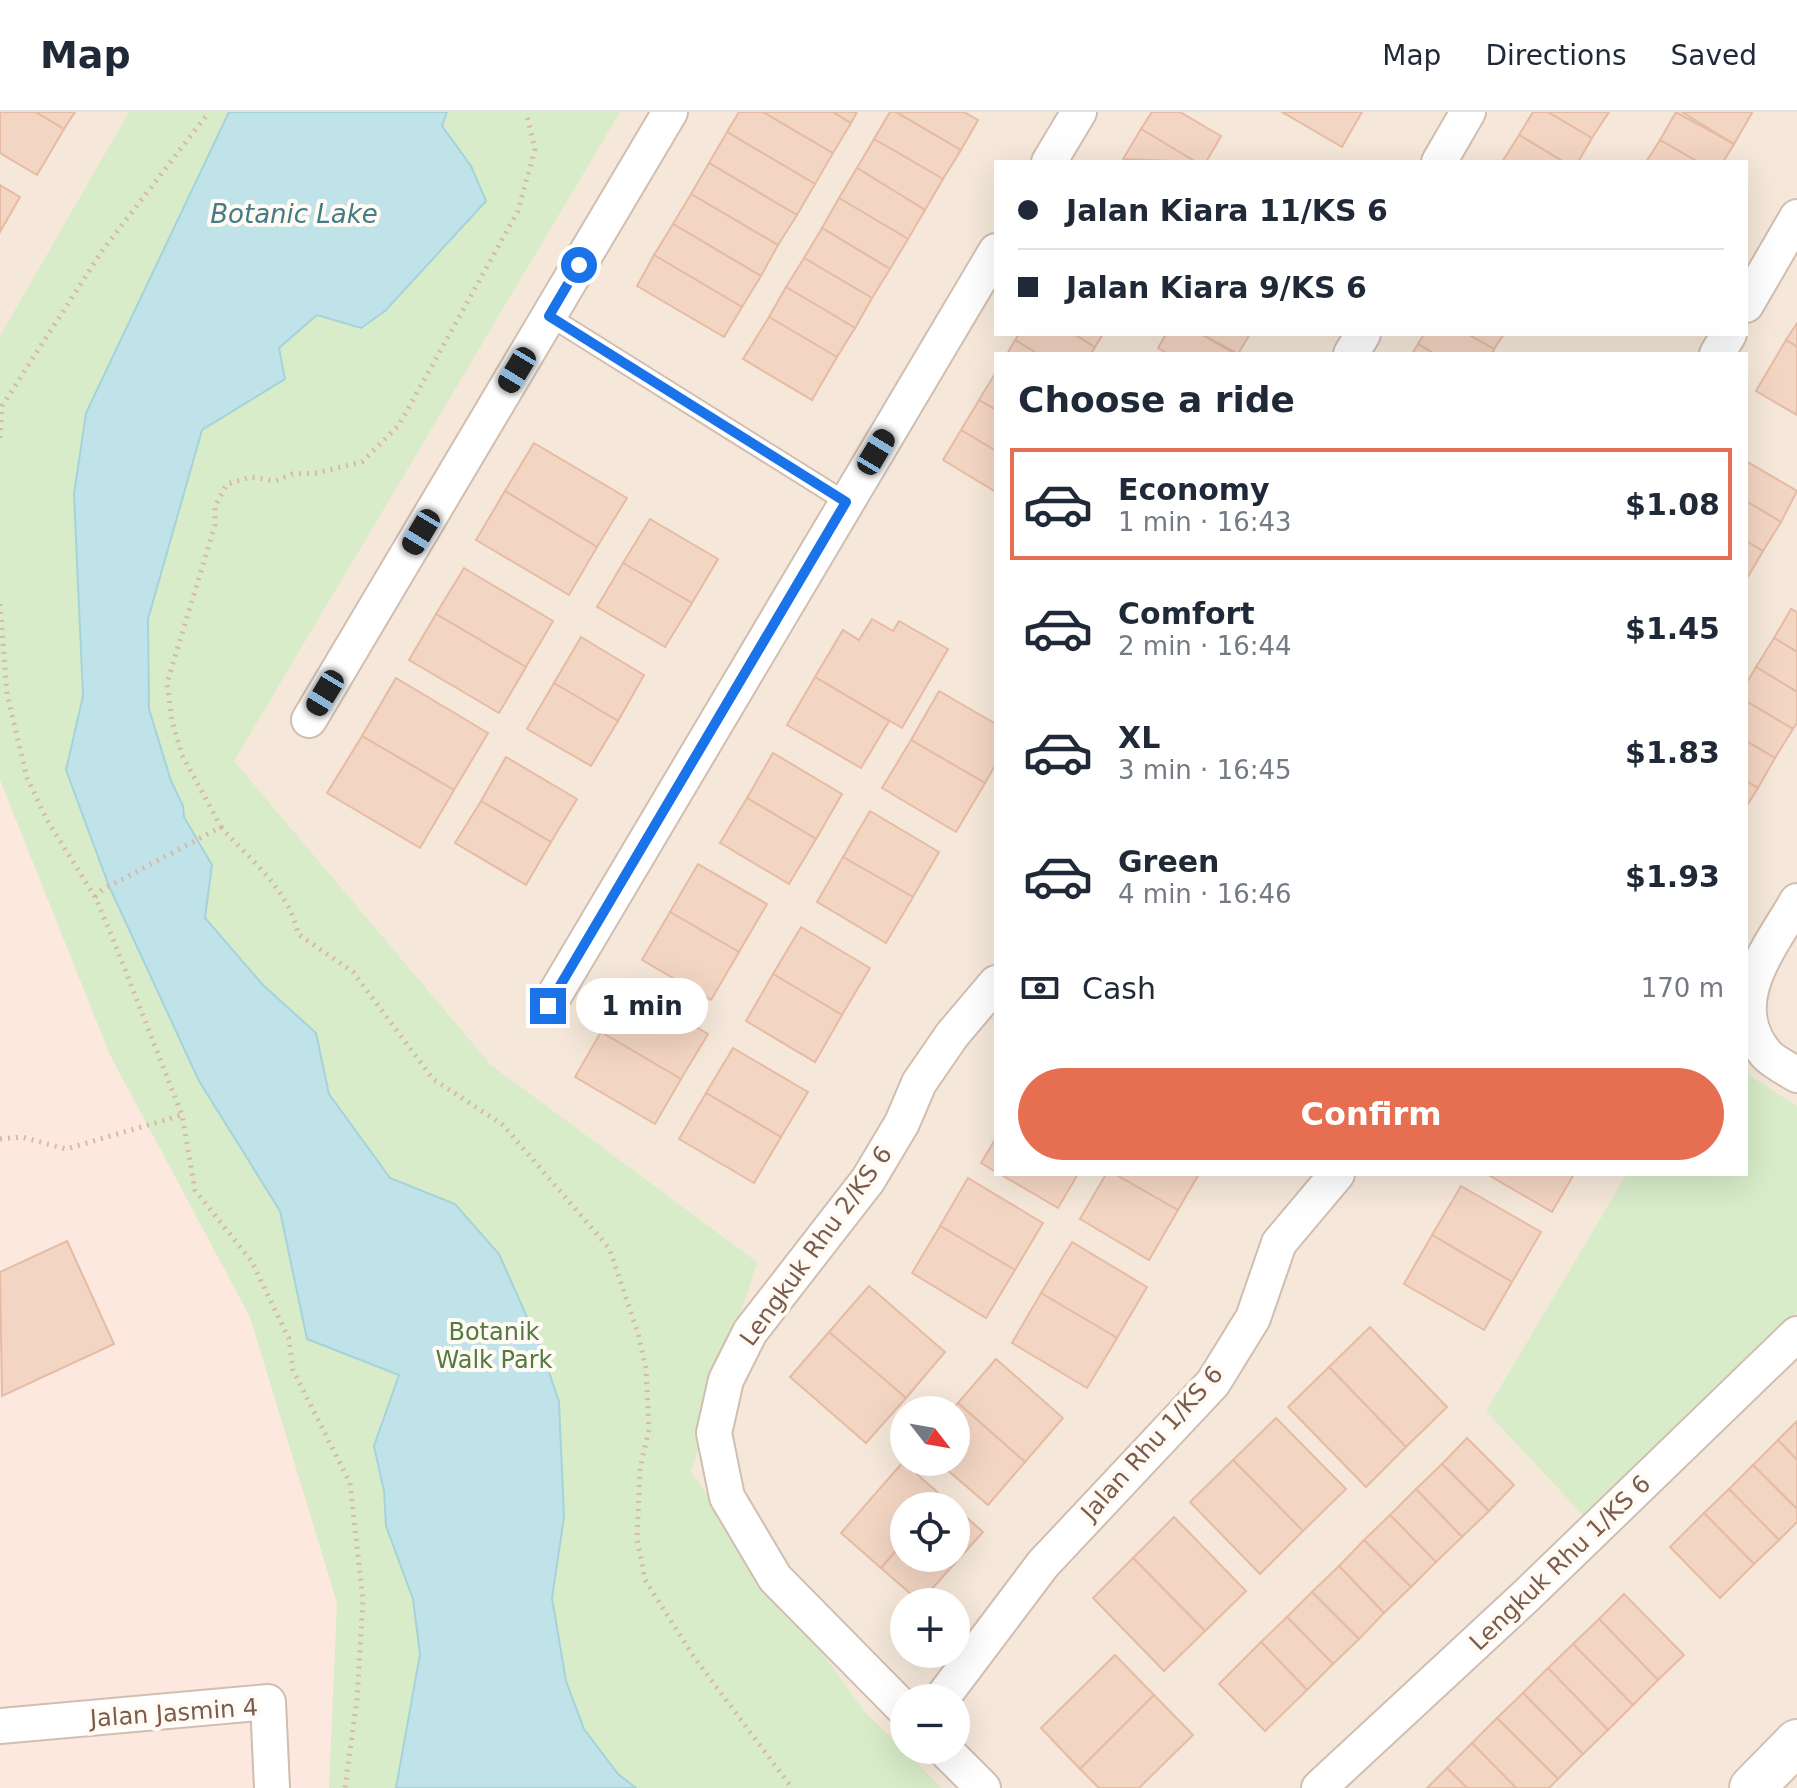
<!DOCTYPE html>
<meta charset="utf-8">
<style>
:root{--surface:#fff;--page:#f2f2f3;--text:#1f2937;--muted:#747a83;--line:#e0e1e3;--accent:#e76f51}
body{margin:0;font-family:"DejaVu Sans",sans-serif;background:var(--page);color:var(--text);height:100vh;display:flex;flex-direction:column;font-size:30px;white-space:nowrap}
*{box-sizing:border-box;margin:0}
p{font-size:26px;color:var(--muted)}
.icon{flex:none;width:44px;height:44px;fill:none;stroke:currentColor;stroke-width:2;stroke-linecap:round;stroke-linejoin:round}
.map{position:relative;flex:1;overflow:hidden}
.sheet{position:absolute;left:994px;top:240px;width:754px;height:824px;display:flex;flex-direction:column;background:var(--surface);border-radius:0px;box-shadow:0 8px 32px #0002}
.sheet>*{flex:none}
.guide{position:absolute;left:994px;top:48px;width:754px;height:176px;border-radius:0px;box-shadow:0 8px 32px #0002;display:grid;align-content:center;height:176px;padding:0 24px;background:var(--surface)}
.needle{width:52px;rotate:121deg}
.fabs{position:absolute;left:890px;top:1284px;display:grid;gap:16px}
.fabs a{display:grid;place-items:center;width:80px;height:80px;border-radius:50%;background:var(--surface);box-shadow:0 8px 32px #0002;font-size:40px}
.end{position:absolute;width:36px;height:36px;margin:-18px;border:10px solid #1a73e8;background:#fff;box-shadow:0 0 0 4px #fff}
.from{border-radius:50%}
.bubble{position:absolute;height:56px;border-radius:28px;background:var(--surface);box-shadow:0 8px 32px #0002;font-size:26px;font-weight:800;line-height:56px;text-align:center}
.car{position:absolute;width:24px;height:48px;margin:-24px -12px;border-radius:10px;box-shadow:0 0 6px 2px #0007;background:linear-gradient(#222 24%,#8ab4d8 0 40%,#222 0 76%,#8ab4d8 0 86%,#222 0)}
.guide b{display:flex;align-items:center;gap:28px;height:76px;font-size:30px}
.guide b+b{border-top:2px solid var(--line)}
.guide i{width:20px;height:20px;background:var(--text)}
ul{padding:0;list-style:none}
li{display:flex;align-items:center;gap:24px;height:112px;margin:0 16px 12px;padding:0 8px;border:4px solid transparent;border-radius:0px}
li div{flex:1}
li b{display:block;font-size:30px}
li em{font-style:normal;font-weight:800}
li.active{border-color:var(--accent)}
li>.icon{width:72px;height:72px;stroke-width:1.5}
h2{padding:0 24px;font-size:36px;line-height:96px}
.pay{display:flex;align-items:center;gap:20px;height:88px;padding:0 24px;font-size:30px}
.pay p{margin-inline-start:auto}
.button{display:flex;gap:16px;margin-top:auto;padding:16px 24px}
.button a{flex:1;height:92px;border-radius:48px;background:var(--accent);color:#fff;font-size:32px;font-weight:800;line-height:92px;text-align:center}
header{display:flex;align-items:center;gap:48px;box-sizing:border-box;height:112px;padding:0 40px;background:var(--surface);border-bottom:2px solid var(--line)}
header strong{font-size:38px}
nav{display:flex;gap:44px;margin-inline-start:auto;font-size:28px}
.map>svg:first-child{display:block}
.residential{fill:#f5e8da;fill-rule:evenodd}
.commercial{fill:#fde8e0}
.green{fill:#d8ecc9}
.water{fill:#bfe3e8;stroke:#a5d3da;stroke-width:2}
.building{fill:#f3d5c3;stroke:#e6bba3;stroke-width:2}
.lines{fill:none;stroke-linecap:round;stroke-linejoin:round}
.service-casing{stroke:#d1beb0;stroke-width:22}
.minor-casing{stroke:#d1beb0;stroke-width:38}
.secondary-casing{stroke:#d6c0b0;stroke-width:48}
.path{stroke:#d9b8a5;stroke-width:5;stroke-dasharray:2 6;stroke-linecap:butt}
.service{stroke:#fff;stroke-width:18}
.minor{stroke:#fff;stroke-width:34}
.secondary{stroke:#fff;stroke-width:44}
.route{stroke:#1a73e8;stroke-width:10}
.labels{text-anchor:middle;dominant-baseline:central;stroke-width:8;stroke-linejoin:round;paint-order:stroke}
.street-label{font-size:24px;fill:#7a5c4d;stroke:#fffaf3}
.park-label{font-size:24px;fill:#537a41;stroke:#fffaf3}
.water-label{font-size:26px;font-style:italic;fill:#437c86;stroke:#fffaf3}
</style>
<header>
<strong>Map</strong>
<nav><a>Map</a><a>Directions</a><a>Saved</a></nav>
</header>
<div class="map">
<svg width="1797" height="1676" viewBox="0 0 1797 1676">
<rect width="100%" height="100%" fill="#fdf6ec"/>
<path class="residential" d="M 0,0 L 1797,0 L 1797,1676 L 0,1676 ZM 996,50 L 1746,50 L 1746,222 L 996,222 ZM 996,242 L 1746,242 L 1746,1062 L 996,1062 ZM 904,1298 L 956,1298 L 956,1350 L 904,1350 ZM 904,1394 L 956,1394 L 956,1446 L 904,1446 ZM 904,1490 L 956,1490 L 956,1542 L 904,1542 ZM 904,1586 L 956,1586 L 956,1638 L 904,1638 Z"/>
<path class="commercial" d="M 0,668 L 110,943 L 250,1205 L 337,1491 L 329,1676 L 0,1676 Z"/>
<g class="green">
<path d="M 129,0 L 620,0 L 234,649 L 491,953 L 757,1150 L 691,1360 L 865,1600 L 942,1676 L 329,1676 L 337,1491 L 250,1205 L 110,943 L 0,668 L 0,224 Z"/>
<path d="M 1746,961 L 1797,994 L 1797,1201 L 1583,1403 L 1486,1299 L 1627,1062 L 1746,1062 Z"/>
</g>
<path class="water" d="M 229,0 L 447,0 L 442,14 L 471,54 L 486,89 L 385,199 L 361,216 L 317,203 L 279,236 L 285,267 L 202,318 L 148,507 L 149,597 L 171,669 L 183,694 L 184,705 L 212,753 L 205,806 L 263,873 L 316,921 L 329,982 L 390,1066 L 455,1092 L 499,1142 L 542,1239 L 559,1290 L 564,1405 L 552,1486 L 566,1569 L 584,1617 L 618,1662 L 636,1676 L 396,1676 L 420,1542 L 413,1487 L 386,1414 L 384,1379 L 374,1334 L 399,1263 L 307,1227 L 280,1099 L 199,969 L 109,774 L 66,658 L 83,584 L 74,382 L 86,301 Z"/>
<g class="building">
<path d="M 0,0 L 36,0 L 64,17 L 37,63 L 0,41 Z"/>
<path d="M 36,0 L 75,0 L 64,17 Z"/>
<path d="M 739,0 L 763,0 L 833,41 L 815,72 L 727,20 Z"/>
<path d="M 763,0 L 833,0 L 851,11 L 833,41 Z"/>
<path d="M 833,0 L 857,0 L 851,11 Z"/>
<path d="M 890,0 L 896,0 L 961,38 L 943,67 L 874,27 Z"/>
<path d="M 896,0 L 964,0 L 978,8 L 961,38 Z"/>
<path d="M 1152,0 L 1180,0 L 1221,24 L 1206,50 L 1196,50 L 1141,17 Z"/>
<path d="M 1282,0 L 1362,0 L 1342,35 Z"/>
<path d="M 1533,0 L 1548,0 L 1592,26 L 1578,50 L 1564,50 L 1519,23 Z"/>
<path d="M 1548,0 L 1609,0 L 1592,26 Z"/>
<path d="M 1676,0 L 1734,32 L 1723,50 L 1698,50 L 1660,28 Z"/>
<path d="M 1682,0 L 1750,0 L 1752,1 L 1734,32 Z"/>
<path d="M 1141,17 L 1196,50 L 1123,47 Z"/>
<path d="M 727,20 L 815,72 L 797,103 L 709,51 Z"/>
<path d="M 1519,23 L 1564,50 L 1502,50 Z"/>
<path d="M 874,27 L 943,67 L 925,98 L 857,56 Z"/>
<path d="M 1660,28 L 1698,50 L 1646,50 Z"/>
<path d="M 709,51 L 797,103 L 778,133 L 691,82 Z"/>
<path d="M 857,56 L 925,98 L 908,127 L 839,86 Z"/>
<path d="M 0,73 L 20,85 L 0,120 Z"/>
<path d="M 691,82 L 778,133 L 761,164 L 673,112 Z"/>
<path d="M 839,86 L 908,127 L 890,157 L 822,116 Z"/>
<path d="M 673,112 L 761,164 L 742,195 L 654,143 Z"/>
<path d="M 822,116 L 890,157 L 872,186 L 804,146 Z"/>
<path d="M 654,143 L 742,195 L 724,225 L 637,174 Z"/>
<path d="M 804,146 L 872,186 L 855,216 L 786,175 Z"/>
<path d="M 786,175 L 855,216 L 837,245 L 769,205 Z"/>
<path d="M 769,205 L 837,245 L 812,288 L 743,247 Z"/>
<path d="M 1797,211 L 1797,235 L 1786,228 Z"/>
<path d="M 1019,222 L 1074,222 L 1095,235 L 1091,242 L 1038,242 L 1015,228 Z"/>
<path d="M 1074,222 L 1103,222 L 1095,235 Z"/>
<path d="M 1166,222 L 1201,222 L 1235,242 L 1168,242 L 1158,236 Z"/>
<path d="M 1201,222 L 1250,222 L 1238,242 Z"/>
<path d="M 1424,222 L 1468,222 L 1494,237 L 1492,242 L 1435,242 L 1418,232 Z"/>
<path d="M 1468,222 L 1504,222 L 1494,237 Z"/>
<path d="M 1015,228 L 1038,242 L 1007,242 Z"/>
<path d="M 1786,228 L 1797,235 L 1797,303 L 1756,279 Z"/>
<path d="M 1418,232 L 1435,242 L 1412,242 Z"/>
<path d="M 996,260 L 996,298 L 979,288 Z"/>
<path d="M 979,288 L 996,298 L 996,339 L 961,318 Z"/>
<path d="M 961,318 L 996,339 L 996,380 L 943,348 Z"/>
<path d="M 534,331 L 627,386 L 597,435 L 505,379 Z"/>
<path d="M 1746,349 L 1797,379 L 1781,410 L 1746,389 Z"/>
<path d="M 505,379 L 597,435 L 569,483 L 476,428 Z"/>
<path d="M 1746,389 L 1781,410 L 1763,439 L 1746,429 Z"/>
<path d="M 650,407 L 718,447 L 692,491 L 623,451 Z"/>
<path d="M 1746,429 L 1763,439 L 1746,468 Z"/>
<path d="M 623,451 L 692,491 L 665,535 L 597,495 Z"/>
<path d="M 464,456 L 553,509 L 526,555 L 436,502 Z"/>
<path d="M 1791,497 L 1797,500 L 1797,540 L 1774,526 Z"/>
<path d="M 436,502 L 526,555 L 499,601 L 409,548 Z"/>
<path d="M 872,507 L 893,519 L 899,509 L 948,537 L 902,616 L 815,565 L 843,518 L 859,528 Z"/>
<path d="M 581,525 L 644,563 L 618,609 L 554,571 Z"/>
<path d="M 1774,526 L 1797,540 L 1797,580 L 1756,555 Z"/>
<path d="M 1756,555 L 1797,580 L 1797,611 L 1793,617 L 1746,589 L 1746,572 Z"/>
<path d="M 815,565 L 889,609 L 861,656 L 787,613 Z"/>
<path d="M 396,566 L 488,621 L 454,678 L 362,624 Z"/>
<path d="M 554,571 L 618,609 L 591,654 L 527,617 Z"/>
<path d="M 939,579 L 996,612 L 996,652 L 985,671 L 911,628 Z"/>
<path d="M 1746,589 L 1793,617 L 1775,646 L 1746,629 Z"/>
<path d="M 362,624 L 454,678 L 420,736 L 327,681 Z"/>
<path d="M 911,628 L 985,671 L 956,720 L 882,676 Z"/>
<path d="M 1746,629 L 1775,646 L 1758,676 L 1746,669 Z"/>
<path d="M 773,641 L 842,682 L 816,727 L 747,686 Z"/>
<path d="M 506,645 L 577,687 L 551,730 L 481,689 Z"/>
<path d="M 1746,669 L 1758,676 L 1746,695 Z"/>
<path d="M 747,686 L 816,727 L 789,772 L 720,731 Z"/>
<path d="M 481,689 L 551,730 L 526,773 L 455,731 Z"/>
<path d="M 870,699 L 939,740 L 913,785 L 843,745 Z"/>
<path d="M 843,745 L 913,785 L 886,831 L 817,790 Z"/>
<path d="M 698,752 L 767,792 L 739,840 L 670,800 Z"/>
<path d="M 670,800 L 739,840 L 711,888 L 642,848 Z"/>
<path d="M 801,815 L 870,856 L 842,903 L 773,862 Z"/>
<path d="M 773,862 L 842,903 L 815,950 L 746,909 Z"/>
<path d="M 628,875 L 708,922 L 681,967 L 601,920 Z"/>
<path d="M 601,920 L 681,967 L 655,1012 L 575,965 Z"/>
<path d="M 733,936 L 808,980 L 781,1025 L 706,981 Z"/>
<path d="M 706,981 L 781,1025 L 754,1071 L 679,1027 Z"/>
<path d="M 996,1026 L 996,1060 L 981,1051 Z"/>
<path d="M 1000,1062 L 1078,1062 L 1058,1096 Z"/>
<path d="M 1106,1062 L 1115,1062 L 1178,1098 L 1149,1148 L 1080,1107 Z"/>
<path d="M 1115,1062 L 1199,1062 L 1178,1098 Z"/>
<path d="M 1487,1062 L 1574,1062 L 1552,1100 Z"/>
<path d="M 968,1066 L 1043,1111 L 1015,1158 L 940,1114 Z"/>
<path d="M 1461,1074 L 1541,1120 L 1512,1170 L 1432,1123 Z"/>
<path d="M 940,1114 L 1015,1158 L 986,1206 L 912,1161 Z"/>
<path d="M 1432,1123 L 1512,1170 L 1484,1218 L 1404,1172 Z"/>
<path d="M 67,1129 L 114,1232 L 2,1284 L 0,1160 Z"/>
<path d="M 1072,1130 L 1147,1175 L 1117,1226 L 1041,1181 Z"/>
<path d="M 869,1174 L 945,1240 L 906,1286 L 829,1220 Z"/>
<path d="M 1041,1181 L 1117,1226 L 1087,1276 L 1012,1231 Z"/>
<path d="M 1370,1215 L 1447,1295 L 1406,1335 L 1329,1255 Z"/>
<path d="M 829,1220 L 906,1286 L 866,1331 L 790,1265 Z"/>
<path d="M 996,1247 L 1063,1306 L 1025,1350 L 958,1291 Z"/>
<path d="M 1329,1255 L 1406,1335 L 1366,1375 L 1288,1295 Z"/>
<path d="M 958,1291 L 1025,1350 L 988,1393 L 938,1350 L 956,1350 L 956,1298 L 952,1298 Z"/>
<path d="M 1276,1306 L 1346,1377 L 1303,1419 L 1233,1348 Z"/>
<path d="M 1797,1309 L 1797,1348 L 1778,1328 Z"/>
<path d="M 1467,1326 L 1514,1373 L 1489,1399 L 1442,1352 Z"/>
<path d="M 1778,1328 L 1797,1348 L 1797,1397 L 1753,1353 Z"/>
<path d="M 1233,1348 L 1303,1419 L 1260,1462 L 1190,1390 Z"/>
<path d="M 903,1350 L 943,1385 L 935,1394 L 904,1394 L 904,1430 L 881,1456 L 841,1421 Z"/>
<path d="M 1442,1352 L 1489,1399 L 1462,1425 L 1416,1377 Z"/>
<path d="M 1753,1353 L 1797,1397 L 1797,1410 L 1779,1428 L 1729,1377 Z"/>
<path d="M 1416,1377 L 1462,1425 L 1436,1450 L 1390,1403 Z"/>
<path d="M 1729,1377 L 1779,1428 L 1754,1452 L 1704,1401 Z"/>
<path d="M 956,1396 L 983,1420 L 920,1490 L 881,1456 L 904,1430 L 904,1446 L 956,1446 Z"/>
<path d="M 1704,1401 L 1754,1452 L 1720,1486 L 1670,1435 Z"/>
<path d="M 1390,1403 L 1436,1450 L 1411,1475 L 1364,1428 Z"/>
<path d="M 1174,1405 L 1246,1479 L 1205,1519 L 1133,1446 Z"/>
<path d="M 1364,1428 L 1411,1475 L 1384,1501 L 1339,1454 Z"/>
<path d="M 1133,1446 L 1205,1519 L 1164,1559 L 1093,1486 Z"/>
<path d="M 1339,1454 L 1384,1501 L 1359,1527 L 1312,1480 Z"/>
<path d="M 1312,1480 L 1359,1527 L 1333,1552 L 1287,1505 Z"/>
<path d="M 1624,1482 L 1684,1543 L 1658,1568 L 1599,1507 Z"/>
<path d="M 1287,1505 L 1333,1552 L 1307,1578 L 1261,1530 Z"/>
<path d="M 1599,1507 L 1658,1568 L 1633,1593 L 1573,1532 Z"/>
<path d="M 1261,1530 L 1307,1578 L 1265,1619 L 1219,1572 Z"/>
<path d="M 1573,1532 L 1633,1593 L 1608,1618 L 1548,1556 Z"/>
<path d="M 1115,1543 L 1154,1583 L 1080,1657 L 1041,1616 Z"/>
<path d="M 1548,1556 L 1608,1618 L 1583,1642 L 1523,1581 Z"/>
<path d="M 1523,1581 L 1583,1642 L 1558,1667 L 1497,1606 Z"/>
<path d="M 1154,1583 L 1193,1623 L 1139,1676 L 1099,1676 L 1080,1657 Z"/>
<path d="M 1497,1606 L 1558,1667 L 1549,1676 L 1516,1676 L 1472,1631 Z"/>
<path d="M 1472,1631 L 1516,1676 L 1467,1676 L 1447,1656 Z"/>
<path d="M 1447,1656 L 1467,1676 L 1427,1676 Z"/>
</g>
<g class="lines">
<defs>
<path id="service" d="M 549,204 L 846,390"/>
<g id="minor">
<path d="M 1049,50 L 1079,0"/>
<path d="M 1439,50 L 1468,0"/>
<path d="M 1746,193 L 1797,105"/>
<path d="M 1351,242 L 1363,222"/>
<path d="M 1717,242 L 1729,222"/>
<path d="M 309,608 L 670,0"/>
<path d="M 1797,789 C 1770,836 1723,891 1766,942 C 1773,950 1788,957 1797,963"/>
<path d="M 548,894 L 996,139"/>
<path d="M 942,1586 L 1043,1452 L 1213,1271 L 1253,1206 L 1279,1131 L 1337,1062"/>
<path d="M 904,1597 L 775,1466 L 727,1385 L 714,1321 L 726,1268 L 750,1220 L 868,1068 L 902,1011 L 919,971 L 952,923 L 996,871"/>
<path d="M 0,1614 L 268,1590 L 272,1676"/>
<path d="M 945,1638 L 983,1676"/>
<path d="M 1319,1676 L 1526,1484 L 1797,1222"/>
</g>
<path id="secondary" d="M 1752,1676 L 1797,1630"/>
</defs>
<use href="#service" class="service-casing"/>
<use href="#minor" class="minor-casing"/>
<use href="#secondary" class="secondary-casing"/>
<g class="path">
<path d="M 0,326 L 2,294 L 102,139 L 209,0"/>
<path d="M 0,492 L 7,582 L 27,666 L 47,708 L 95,785 L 111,822 L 182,1003 L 195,1078 L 252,1150 L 289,1227 L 293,1258 L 350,1371 L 363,1489 L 357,1587 L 345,1676"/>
<path d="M 221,715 C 250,748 289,777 298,822 L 353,860 L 433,967 L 503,1013 L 609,1136 L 638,1221 L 646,1257 L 649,1317 L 640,1357 L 637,1426 L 645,1468 L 694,1545 L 792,1676"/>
<path d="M 95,785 L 102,778 L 221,715 L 182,643 L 172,609 L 167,571 L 215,413 L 215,394 L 227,372 L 251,365 L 275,369 L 292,362 L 316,361 L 362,350 L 399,313 L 518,99 L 535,37 L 526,0"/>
<path d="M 0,1027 L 22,1025 L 66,1037 L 182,1003"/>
</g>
<use href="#service" class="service"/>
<use href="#minor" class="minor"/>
<use href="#secondary" class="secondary"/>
</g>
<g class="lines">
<path class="route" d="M 548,894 L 846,390 L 549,204 L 579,153"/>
</g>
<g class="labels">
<g class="street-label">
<text transform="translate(816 1134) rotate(-54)">Lengkuk Rhu 2/KS 6</text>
<text transform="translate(1152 1331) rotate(-48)">Jalan Rhu 1/KS 6</text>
<text transform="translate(1560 1451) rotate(-44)">Lengkuk Rhu 1/KS 6</text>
<text transform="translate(174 1601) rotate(-4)">Jalan Jasmin 4</text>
</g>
<g class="park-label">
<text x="494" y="1220">Botanik<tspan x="494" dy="28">Walk Park</tspan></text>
</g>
<g class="water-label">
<text x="294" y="102">Botanic Lake</text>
</g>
</g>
</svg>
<div class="fabs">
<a><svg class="needle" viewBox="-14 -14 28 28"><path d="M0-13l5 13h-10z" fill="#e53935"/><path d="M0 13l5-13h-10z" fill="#747a83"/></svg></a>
<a><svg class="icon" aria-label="locate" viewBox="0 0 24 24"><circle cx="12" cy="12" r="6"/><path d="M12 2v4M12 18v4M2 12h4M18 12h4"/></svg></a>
<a>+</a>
<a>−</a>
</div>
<i class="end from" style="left:579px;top:153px"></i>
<i class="end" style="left:548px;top:894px"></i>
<div class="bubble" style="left:576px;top:866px;width:132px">1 min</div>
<i class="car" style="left:517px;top:258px;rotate:211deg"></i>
<i class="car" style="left:876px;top:340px;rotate:31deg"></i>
<i class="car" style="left:421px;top:420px;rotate:211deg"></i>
<i class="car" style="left:325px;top:581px;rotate:211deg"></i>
<div class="guide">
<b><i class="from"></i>Jalan Kiara 11/KS 6</b>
<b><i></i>Jalan Kiara 9/KS 6</b>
</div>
<section class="sheet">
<h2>Choose a ride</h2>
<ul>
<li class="active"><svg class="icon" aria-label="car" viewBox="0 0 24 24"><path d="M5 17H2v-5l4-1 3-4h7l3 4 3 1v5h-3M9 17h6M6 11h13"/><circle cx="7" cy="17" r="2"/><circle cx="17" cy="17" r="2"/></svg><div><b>Economy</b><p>1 min · 16:43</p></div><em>$1.08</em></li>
<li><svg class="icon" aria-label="car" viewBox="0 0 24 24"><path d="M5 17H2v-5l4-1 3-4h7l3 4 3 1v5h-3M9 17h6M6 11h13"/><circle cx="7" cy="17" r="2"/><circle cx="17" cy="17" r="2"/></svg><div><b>Comfort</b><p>2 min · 16:44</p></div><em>$1.45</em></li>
<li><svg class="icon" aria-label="car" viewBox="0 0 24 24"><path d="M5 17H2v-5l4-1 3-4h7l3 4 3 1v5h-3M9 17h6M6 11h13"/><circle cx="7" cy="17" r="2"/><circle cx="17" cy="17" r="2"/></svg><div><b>XL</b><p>3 min · 16:45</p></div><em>$1.83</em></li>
<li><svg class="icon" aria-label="car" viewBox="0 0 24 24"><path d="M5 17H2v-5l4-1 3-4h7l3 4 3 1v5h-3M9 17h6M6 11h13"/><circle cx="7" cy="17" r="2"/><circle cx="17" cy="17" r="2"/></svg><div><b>Green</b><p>4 min · 16:46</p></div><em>$1.93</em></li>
</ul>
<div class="pay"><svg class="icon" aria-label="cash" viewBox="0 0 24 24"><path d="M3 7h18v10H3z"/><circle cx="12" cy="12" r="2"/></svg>Cash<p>170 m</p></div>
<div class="button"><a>Confirm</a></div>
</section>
</div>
